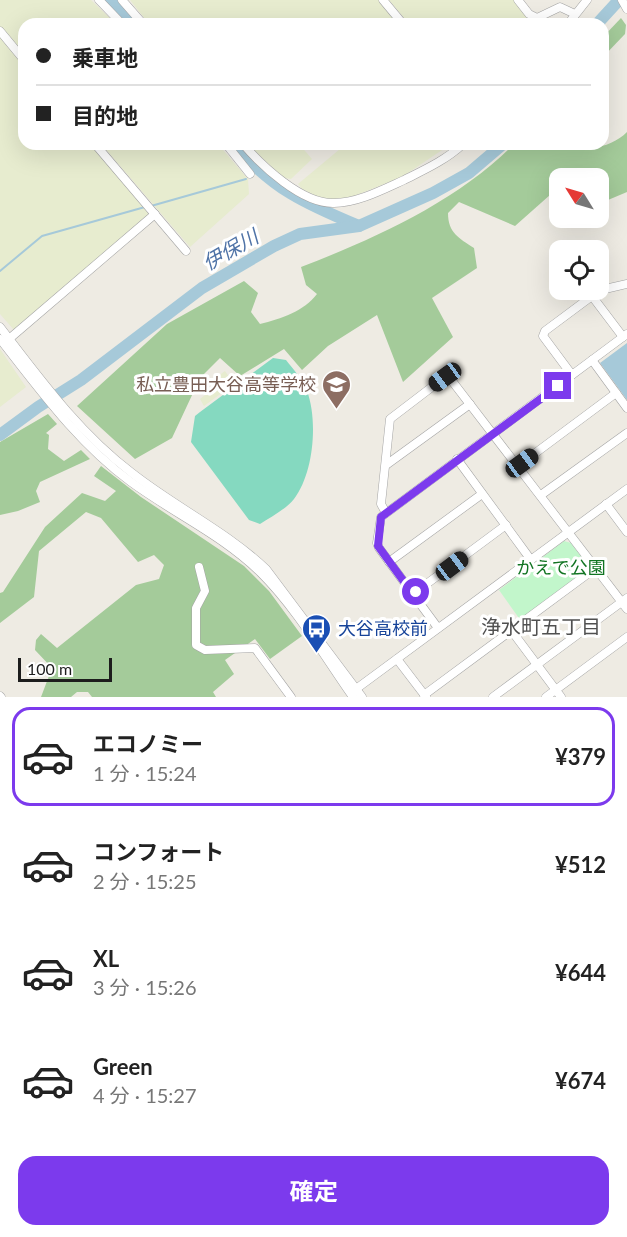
<!DOCTYPE html>
<html lang="ja">
<meta charset="utf-8">
<style>
:root{--surface:#fff;--page:#f6f6f6;--text:#222;--muted:#767676;--line:#e0e0e0;--accent:#7c3aed}
body{margin:0;font-family:Lato,"Noto Sans JP",sans-serif;background:var(--page);color:var(--text);height:100vh;display:flex;flex-direction:column;font-size:22px;white-space:nowrap}
*{box-sizing:border-box;margin:0}
p{font-size:20px;color:var(--muted)}
.icon{flex:none;width:33px;height:33px;fill:none;stroke:currentColor;stroke-width:2;stroke-linecap:round;stroke-linejoin:round}
.map{position:relative;height:697px;overflow:hidden}
.panel{display:flex;flex-direction:column;background:var(--surface);flex:1}
.panel>*{flex:none}
.hud{position:absolute;left:18px;top:18px;width:591px;height:132px;border-radius:18px;box-shadow:0 6px 24px #0002;display:grid;align-content:center;height:132px;padding:0 18px;background:var(--surface)}
.needle{width:39px;rotate:307deg}
.buttons{position:absolute;left:549px;top:168px;display:grid;gap:12px}
.buttons a{display:grid;place-items:center;width:60px;height:60px;border-radius:12px;background:var(--surface);box-shadow:0 6px 24px #0002;font-size:30px}
.scale{position:absolute;left:18px;bottom:15px;width:94px;box-sizing:border-box;padding-left:6px;border:3px solid #1d1d1d;border-top:0;font-size:16px;line-height:21px;white-space:nowrap;color:#1d1d1d;-webkit-text-stroke:4px #fff;paint-order:stroke}
.end{position:absolute;width:27px;height:27px;margin:-14px;border:8px solid #7c3aed;background:#fff;box-shadow:0 0 0 3px #fff}
.from{border-radius:50%}
.car{position:absolute;width:18px;height:36px;margin:-18px -9px;border-radius:8px;box-shadow:0 0 4px 2px #0007;background:linear-gradient(#222 24%,#8ab4d8 0 40%,#222 0 76%,#8ab4d8 0 86%,#222 0)}
.hud b{display:flex;align-items:center;gap:21px;height:57px;font-size:22px}
.hud b+b{border-top:2px solid var(--line)}
.hud i{width:15px;height:15px;background:var(--text)}
ul{padding:10px 0 0;list-style:none}
li{display:flex;align-items:center;gap:18px;height:99px;margin:0 12px 9px;padding:0 6px;border:3px solid transparent;border-radius:18px}
li div{flex:1}
li b{display:block;font-size:22px}
li em{font-style:normal;font-weight:700}
li.selected{border-color:var(--accent)}
li>.icon{width:54px;height:54px;stroke-width:1.5}
.action{display:flex;gap:12px;margin-top:auto;padding:12px 18px}
.action a{flex:1;height:69px;border-radius:18px;background:var(--accent);color:#fff;font-size:24px;font-weight:700;line-height:69px;text-align:center}
.map>svg:first-child{display:block}
.farmland{fill:#e7eccf}
.forest{fill:#a4cb9a}
.park{fill:#c2f6cb}
.pitch{fill:#85d9c0}
.water{fill:#a6c9d9}
.lines{fill:none;stroke-linecap:round;stroke-linejoin:round}
.stream{stroke:#a6c9d9;stroke-width:2}
.river{stroke:#a6c9d9;stroke-width:12}
.minor-casing{stroke:#a4a4a4;stroke-width:9}
.minor{stroke:#fff;stroke-width:8}
.route{stroke:#7c3aed;stroke-width:8}
.labels{text-anchor:middle;dominant-baseline:central;stroke-width:6;stroke-linejoin:round;paint-order:stroke}
.education-label{font-size:18px;fill:#785e54;stroke:#fff;text-anchor:end}
.park-label{font-size:18px;fill:#117422;stroke:#fff}
.transit-label{font-size:18px;fill:#164399;stroke:#fff;text-anchor:start}
.water-label{font-size:20px;font-style:italic;fill:#4f73a7;stroke:#fff}
.neighbourhood-label{font-size:20px;fill:#505050;stroke:#fff}
</style>
<div class="map">
<svg width="627" height="697" viewBox="0 0 627 697">
<rect width="100%" height="100%" fill="#eeebe3"/>
<g class="farmland">
<path d="M 0,0 L 91,0 L 116,24 L 24,24 L 24,55 L 0,27 Z"/>
<path d="M 130,0 L 379,0 L 399,24 L 149,24 Z"/>
<path d="M 389,0 L 514,0 L 528,17 L 516,24 L 409,24 Z"/>
<path d="M 0,36 L 24,65 L 24,144 L 92,144 L 149,211 L 149,216 L 14,330 L 0,314 Z"/>
<path d="M 101,144 L 218,144 L 248,179 L 249,194 L 190,247 Z"/>
<path d="M 247,144 L 299,144 L 312,159 L 291,179 L 284,178 Z"/>
<path d="M 346,144 L 451,144 L 402,177 L 349,198 L 336,201 L 320,198 L 302,189 L 298,184 Z"/>
<path d="M 0,349 L 26,387 L 0,407 Z"/>
<path d="M 225,371 L 234,384 L 204,406 L 200,399 L 214,388 L 210,382 Z"/>
</g>
<g class="forest">
<path d="M 621,18 L 626,25 L 625,34 L 603,57 L 603,37 Z"/>
<path d="M 627,132 L 627,192 L 608,200 L 599,194 L 598,178 L 560,178 L 559,187 L 515,226 L 459,202 L 448,213 C 448,233 459,238 474,248 L 477,268 L 432,298 L 453,337 L 403,382 L 377,315 L 328,346 L 302,370 L 284,349 L 240,376 L 220,358 L 200,378 L 172,438 L 135,459 L 77,406 L 167,324 L 244,281 L 258,293 L 251,312 L 260,324 C 281,319 304,311 317,294 L 306,285 L 301,267 C 374,239 458,201 514,144 L 578,144 C 594,152 615,144 627,132 Z"/>
<path d="M 48,414 L 57,424 L 46,433 L 49,435 L 48,449 L 64,461 L 81,450 L 90,459 L 40,482 L 36,491 L 40,502 L 18,511 L 0,515 L 0,442 Z"/>
<path d="M 101,466 L 141,497 L 244,566 L 269,591 L 302,636 L 270,659 L 255,639 L 225,660 L 234,674 L 213,692 L 216,697 L 92,697 L 88,692 L 77,692 L 71,697 L 41,697 L 52,668 L 35,650 L 36,640 L 41,634 L 57,648 L 136,585 L 159,579 L 164,565 L 154,555 L 138,562 L 101,518 L 86,512 L 39,551 L 34,597 L 0,623 L 0,593 L 3,592 L 45,527 L 82,493 L 105,501 L 116,491 L 94,476 Z"/>
</g>
<path class="park" d="M 564,541 L 571,543 L 591,570 L 521,621 L 499,590 Z"/>
<path class="pitch" d="M 273,358 L 286,360 C 293,369 303,380 307,391 C 318,420 314,473 294,499 C 286,509 271,517 260,524 L 249,520 L 191,442 L 195,416 L 200,412 Z"/>
<path class="water" d="M 627,343 L 627,400 L 600,363 Z"/>
<g class="lines">
<g class="stream">
<path d="M 151,206 L 246,179"/>
<path d="M 0,271 L 42,236 L 145,207"/>
</g>
<g class="river">
<path d="M 111,0 L 132,24"/>
<path d="M 597,24 L 619,0"/>
<path d="M 234,144 C 273,189 304,203 359,226"/>
<path d="M 0,435 L 38,407 L 81,380 L 202,288 L 274,246 L 300,234 L 359,226 L 433,193 L 469,173 L 503,144"/>
</g>
<defs>
<g id="minor">
<path d="M 99,0 L 122,24"/>
<path d="M 122,0 L 143,24"/>
<path d="M 383,0 L 403,24"/>
<path d="M 518,0 L 529,14 L 537,18 L 560,7 L 575,14"/>
<path d="M 622,0 L 627,9"/>
<path d="M 568,24 L 587,0"/>
<path d="M 0,31 L 24,60"/>
<path d="M 95,144 L 186,251"/>
<path d="M 226,144 L 250,174"/>
<path d="M 243,144 C 262,166 302,204 334,203 C 357,203 382,190 404,180 C 424,170 446,160 463,144"/>
<path d="M 592,296 L 605,289 L 627,284"/>
<path d="M 0,327 C 40,379 79,433 132,473 C 175,507 226,531 266,569 L 362,697"/>
<path d="M 0,339 C 40,390 78,443 131,482 C 173,513 224,536 261,573 C 297,609 324,656 353,697"/>
<path d="M 9,339 L 155,214"/>
<path d="M 592,360 L 627,408"/>
<path d="M 572,375 L 543,336 L 545,331 L 592,296 L 623,337"/>
<path d="M 457,459 L 531,560"/>
<path d="M 386,465 L 470,404"/>
<path d="M 518,466 L 616,393"/>
<path d="M 541,495 L 627,433"/>
<path d="M 606,504 L 627,532"/>
<path d="M 386,513 L 381,504 L 390,419 L 445,377 L 449,377 L 627,609"/>
<path d="M 389,562 L 482,494"/>
<path d="M 199,567 L 205,591 L 196,608 L 196,645 L 205,650 L 255,648 L 291,697"/>
<path d="M 413,594 L 506,525"/>
<path d="M 438,628 L 379,548 L 377,543 L 381,517 L 627,334"/>
<path d="M 511,630 L 561,697"/>
<path d="M 397,659 L 426,697"/>
<path d="M 356,689 L 627,489"/>
<path d="M 424,695 L 597,567"/>
<path d="M 0,696 L 1,697"/>
<path d="M 493,697 L 627,598"/>
<path d="M 546,697 L 627,637"/>
</g>
</defs>
<use href="#minor" class="minor-casing"/>
<use href="#minor" class="minor"/>
</g>
<g class="lines">
<path class="route" d="M 416,592 L 413,594 L 378,546 L 381,517 L 558,386"/>
</g>
<defs>
<symbol id="school-pin" viewBox="-11 -11 22 30"><path d="M0 17L-7.5 6A9.5 9.5 0 1 1 7.5 6Z" fill="#8d6e63" stroke="#fff"/><path d="M0-5L7-2L0 1L-7-2ZM-4 1L0 2.5L4 1V4Q0 6-4 4Z" fill="#fff"/></symbol>
<symbol id="bus-pin" viewBox="-11 -11 22 30"><path d="M0 17L-7.5 6A9.5 9.5 0 1 1 7.5 6Z" fill="#1a4fb4" stroke="#fff"/><path d="M-5-6H5V4H4V6H2V4H-2V6H-4V4H-5ZM-3.5-4V0h7V-4ZM-3.5 1.2v1.5H-2V1.2ZM2 1.2v1.5H3.5V1.2Z" fill="#fff"/></symbol>
</defs>
<g fill-rule="evenodd">
<use href="#school-pin" x="320" y="368" width="33" height="45"/>
<use href="#bus-pin" x="300" y="612" width="33" height="45"/>
</g>
<g class="labels">
<g class="education-label">
<text x="316" y="384">私立豊田大谷高等学校</text>
</g>
<g class="park-label">
<text x="561" y="567">かえで公園</text>
</g>
<g class="transit-label">
<text x="338" y="628">大谷高校前</text>
</g>
<g class="water-label">
<text transform="translate(230 249) rotate(-30)">伊保川</text>
</g>
<g class="neighbourhood-label">
<text x="541" y="626">浄水町五丁目</text>
</g>
</g>
</svg>
<div class="buttons">
<a><svg class="needle" viewBox="-14 -14 28 28"><path d="M0-13l5 13h-10z" fill="#e53935"/><path d="M0 13l5-13h-10z" fill="#767676"/></svg></a>
<a><svg class="icon" aria-label="locate" viewBox="0 0 24 24"><circle cx="12" cy="12" r="6"/><path d="M12 2v4M12 18v4M2 12h4M18 12h4"/></svg></a>
</div>
<div class="scale">100 m</div>
<i class="end from" style="left:416px;top:592px"></i>
<i class="end" style="left:558px;top:386px"></i>
<i class="car" style="left:445px;top:377px;rotate:234deg"></i>
<i class="car" style="left:522px;top:463px;rotate:54deg"></i>
<i class="car" style="left:452px;top:566px;rotate:53deg"></i>
<div class="hud">
<b><i class="from"></i>乗車地</b>
<b><i></i>目的地</b>
</div>
</div>
<section class="panel">
<ul>
<li class="selected"><svg class="icon" aria-label="car" viewBox="0 0 24 24"><path d="M5 17H2v-5l4-1 3-4h7l3 4 3 1v5h-3M9 17h6M6 11h13"/><circle cx="7" cy="17" r="2"/><circle cx="17" cy="17" r="2"/></svg><div><b>エコノミー</b><p>1 分 · 15:24</p></div><em>¥379</em></li>
<li><svg class="icon" aria-label="car" viewBox="0 0 24 24"><path d="M5 17H2v-5l4-1 3-4h7l3 4 3 1v5h-3M9 17h6M6 11h13"/><circle cx="7" cy="17" r="2"/><circle cx="17" cy="17" r="2"/></svg><div><b>コンフォート</b><p>2 分 · 15:25</p></div><em>¥512</em></li>
<li><svg class="icon" aria-label="car" viewBox="0 0 24 24"><path d="M5 17H2v-5l4-1 3-4h7l3 4 3 1v5h-3M9 17h6M6 11h13"/><circle cx="7" cy="17" r="2"/><circle cx="17" cy="17" r="2"/></svg><div><b>XL</b><p>3 分 · 15:26</p></div><em>¥644</em></li>
<li><svg class="icon" aria-label="car" viewBox="0 0 24 24"><path d="M5 17H2v-5l4-1 3-4h7l3 4 3 1v5h-3M9 17h6M6 11h13"/><circle cx="7" cy="17" r="2"/><circle cx="17" cy="17" r="2"/></svg><div><b>Green</b><p>4 分 · 15:27</p></div><em>¥674</em></li>
</ul>
<div class="action"><a>確定</a></div>
</section>
